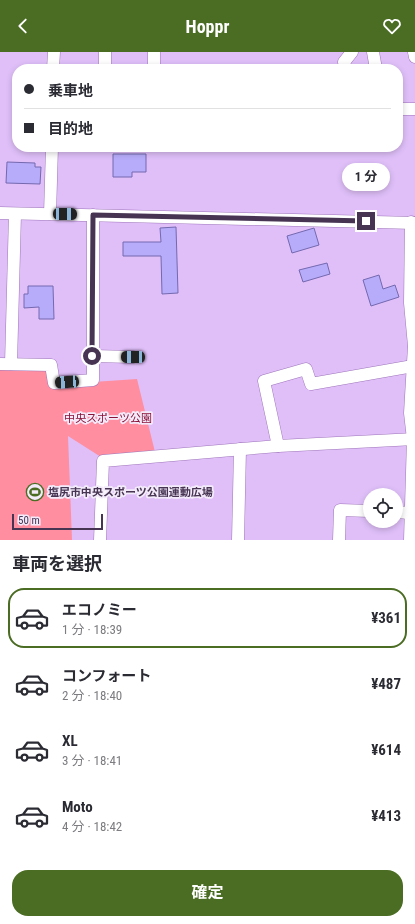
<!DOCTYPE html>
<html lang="ja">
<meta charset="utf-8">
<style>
:root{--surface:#fff;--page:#f7f7f7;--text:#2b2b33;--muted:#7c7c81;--line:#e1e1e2;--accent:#4b6c23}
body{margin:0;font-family:"Roboto Condensed","Noto Sans JP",sans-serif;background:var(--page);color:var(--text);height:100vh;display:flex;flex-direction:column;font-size:15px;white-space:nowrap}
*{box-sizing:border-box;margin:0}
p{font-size:13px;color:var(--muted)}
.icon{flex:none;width:22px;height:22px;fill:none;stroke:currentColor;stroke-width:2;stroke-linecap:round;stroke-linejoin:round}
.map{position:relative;height:488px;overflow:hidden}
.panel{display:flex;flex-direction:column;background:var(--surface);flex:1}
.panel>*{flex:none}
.top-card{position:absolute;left:12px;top:12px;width:391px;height:88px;border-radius:16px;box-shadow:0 2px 6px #0003;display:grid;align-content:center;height:88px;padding:0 12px;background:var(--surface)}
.buttons{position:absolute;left:363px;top:436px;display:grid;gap:8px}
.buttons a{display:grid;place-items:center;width:40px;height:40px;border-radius:50%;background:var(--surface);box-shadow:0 2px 6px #0003;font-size:20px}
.scale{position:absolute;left:12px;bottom:10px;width:91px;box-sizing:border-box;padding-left:4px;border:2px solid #463452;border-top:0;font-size:11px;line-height:14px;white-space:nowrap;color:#463452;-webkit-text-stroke:3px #f3ebfa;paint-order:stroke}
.end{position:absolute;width:18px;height:18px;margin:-9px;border:5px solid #463452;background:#fff;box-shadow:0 0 0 2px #fff}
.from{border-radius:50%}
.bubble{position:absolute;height:28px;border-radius:14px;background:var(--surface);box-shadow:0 2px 6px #0003;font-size:13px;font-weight:700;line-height:28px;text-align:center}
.car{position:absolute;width:12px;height:24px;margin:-12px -6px;border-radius:5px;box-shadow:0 0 3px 1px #0007;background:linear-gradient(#222 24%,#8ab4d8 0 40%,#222 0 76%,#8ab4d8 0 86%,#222 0)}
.top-card b{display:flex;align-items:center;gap:14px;height:38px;font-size:15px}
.top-card b+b{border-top:1px solid var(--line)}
.top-card i{width:10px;height:10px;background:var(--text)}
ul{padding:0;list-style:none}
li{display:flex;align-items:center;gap:12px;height:60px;margin:0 8px 6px;padding:0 4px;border:2px solid transparent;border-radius:16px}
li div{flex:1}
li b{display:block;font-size:15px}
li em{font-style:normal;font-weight:700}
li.current{border-color:var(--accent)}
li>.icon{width:36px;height:36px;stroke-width:1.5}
h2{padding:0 12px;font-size:18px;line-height:48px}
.primary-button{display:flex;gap:8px;margin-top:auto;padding:8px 12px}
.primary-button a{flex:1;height:46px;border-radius:16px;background:var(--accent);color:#fff;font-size:16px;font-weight:700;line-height:46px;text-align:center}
header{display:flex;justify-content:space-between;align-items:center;height:52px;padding:0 12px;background:var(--accent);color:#fff;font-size:18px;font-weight:700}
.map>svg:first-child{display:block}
.green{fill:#fe8ea0}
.building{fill:#b7acfa;stroke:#7468af}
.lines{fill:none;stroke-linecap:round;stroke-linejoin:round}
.minor-casing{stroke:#9e75ba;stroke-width:13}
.minor{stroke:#fff;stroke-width:12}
.route{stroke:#463452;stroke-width:5}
.labels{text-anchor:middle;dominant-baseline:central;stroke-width:3.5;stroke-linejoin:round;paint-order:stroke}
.park-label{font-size:11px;fill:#8b1238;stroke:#f3ebfa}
.poi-label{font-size:11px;font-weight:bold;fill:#463452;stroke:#f3ebfa;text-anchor:start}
</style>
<header><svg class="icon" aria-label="back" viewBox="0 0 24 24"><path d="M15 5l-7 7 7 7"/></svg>Hoppr<svg class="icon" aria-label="heart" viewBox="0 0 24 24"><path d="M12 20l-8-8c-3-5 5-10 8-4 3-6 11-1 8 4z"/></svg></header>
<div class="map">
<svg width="415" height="488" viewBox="0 0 415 488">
<rect width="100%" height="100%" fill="#e0bff9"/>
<path class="green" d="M 0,315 L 45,315 L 49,333 L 137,327 L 155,400 L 101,405 L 68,384 L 72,488 L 0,488 Z"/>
<g class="building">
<path d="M 113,102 L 146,102 L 146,120 L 132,120 L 132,125 L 113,125 Z"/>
<path d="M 7,110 L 35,111 L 35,115 L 41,115 L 40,132 L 6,131 Z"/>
<path d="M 176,175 L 178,241 L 162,242 L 161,204 L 123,204 L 123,190 L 161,190 L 160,176 Z"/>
<path d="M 314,176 L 319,193 L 292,201 L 287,184 Z"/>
<path d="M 327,211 L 330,222 L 303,230 L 299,218 Z"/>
<path d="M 379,223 L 383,237 L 395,233 L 399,245 L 371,254 L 363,228 Z"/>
<path d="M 28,234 L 53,234 L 54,267 L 39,267 L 39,255 L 24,256 L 24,242 L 28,242 Z"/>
</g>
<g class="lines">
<defs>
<g id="minor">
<path d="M 105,0 L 105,17"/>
<path d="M 154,0 L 154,17"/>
<path d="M 373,0 L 376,17"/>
<path d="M 414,0 L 415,5"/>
<path d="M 53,17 L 54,0"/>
<path d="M 346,17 L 344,10 L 352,0"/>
<path d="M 398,57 L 415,57"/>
<path d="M 0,161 L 415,171"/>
<path d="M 50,162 L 52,95"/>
<path d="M 93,304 L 133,305"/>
<path d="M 0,312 L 51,313 L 54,331 L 93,328 L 93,163"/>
<path d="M 11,312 L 15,162"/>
<path d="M 278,394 L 264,329 L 306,317 L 311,332 L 413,314"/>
<path d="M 396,460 L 410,461"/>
<path d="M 100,488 L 103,409 L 278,394 L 415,387"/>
<path d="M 238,488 L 240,397"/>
<path d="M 339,488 L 340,458 L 370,459"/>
<path d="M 410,488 L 413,387 L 410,361 L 414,294 L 410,251 L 411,170"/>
</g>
</defs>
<use href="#minor" class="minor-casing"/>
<use href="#minor" class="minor"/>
</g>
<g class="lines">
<path class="route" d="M 92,304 L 93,163 L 366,169"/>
</g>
<defs>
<symbol id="stadium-ring" viewBox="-11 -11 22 22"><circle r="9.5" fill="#f3ebfa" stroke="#4b6c23" stroke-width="1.5"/><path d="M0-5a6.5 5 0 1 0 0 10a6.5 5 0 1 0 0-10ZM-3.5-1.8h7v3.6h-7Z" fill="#4b6c23"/></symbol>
</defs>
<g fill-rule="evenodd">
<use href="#stadium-ring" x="25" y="430" width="20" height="20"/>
</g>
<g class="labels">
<g class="park-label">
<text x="108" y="366">中央スポーツ公園</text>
</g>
<g class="poi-label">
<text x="48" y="440">塩尻市中央スポーツ公園運動広場</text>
</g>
</g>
</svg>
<div class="buttons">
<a><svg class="icon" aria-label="locate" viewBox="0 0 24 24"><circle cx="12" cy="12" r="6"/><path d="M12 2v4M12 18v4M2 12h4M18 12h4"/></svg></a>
</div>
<div class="scale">50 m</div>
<i class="end from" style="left:92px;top:304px"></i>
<i class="end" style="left:366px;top:169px"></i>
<div class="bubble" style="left:342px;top:111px;width:48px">1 分</div>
<i class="car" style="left:65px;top:162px;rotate:91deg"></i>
<i class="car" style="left:133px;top:305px;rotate:271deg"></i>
<i class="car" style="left:67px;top:330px;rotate:266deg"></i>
<div class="top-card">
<b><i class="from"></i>乗車地</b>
<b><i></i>目的地</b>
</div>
</div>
<section class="panel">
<h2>車両を選択</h2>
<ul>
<li class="current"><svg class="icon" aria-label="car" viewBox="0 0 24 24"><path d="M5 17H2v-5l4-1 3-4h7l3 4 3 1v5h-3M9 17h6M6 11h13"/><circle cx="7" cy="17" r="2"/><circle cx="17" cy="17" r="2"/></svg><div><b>エコノミー</b><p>1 分 · 18:39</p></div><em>¥361</em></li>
<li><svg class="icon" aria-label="car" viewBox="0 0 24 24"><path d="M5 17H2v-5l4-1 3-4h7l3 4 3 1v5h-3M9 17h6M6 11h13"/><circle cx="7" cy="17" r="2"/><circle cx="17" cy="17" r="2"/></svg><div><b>コンフォート</b><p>2 分 · 18:40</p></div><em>¥487</em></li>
<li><svg class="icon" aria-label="car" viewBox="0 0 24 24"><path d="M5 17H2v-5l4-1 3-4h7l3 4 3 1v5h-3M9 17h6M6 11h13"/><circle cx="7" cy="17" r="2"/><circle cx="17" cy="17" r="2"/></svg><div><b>XL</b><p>3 分 · 18:41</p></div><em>¥614</em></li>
<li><svg class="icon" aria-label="car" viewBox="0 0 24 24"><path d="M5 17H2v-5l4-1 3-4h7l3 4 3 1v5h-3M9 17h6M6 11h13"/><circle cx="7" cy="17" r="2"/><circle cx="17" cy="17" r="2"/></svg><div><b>Moto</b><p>4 分 · 18:42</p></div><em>¥413</em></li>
</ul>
<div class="primary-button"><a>確定</a></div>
</section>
